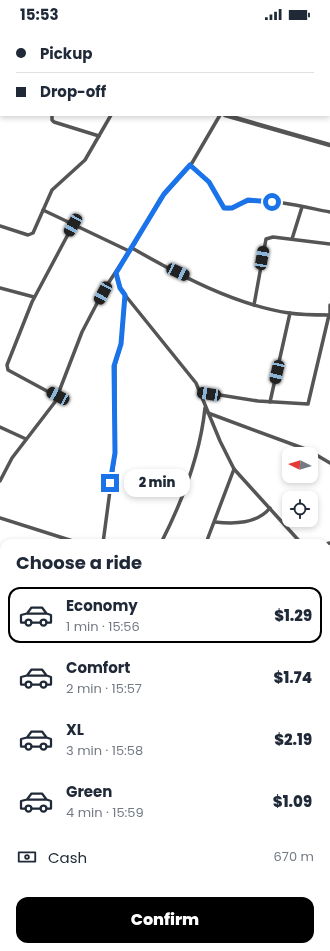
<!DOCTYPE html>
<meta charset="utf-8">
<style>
:root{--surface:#fff;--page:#f6f6f7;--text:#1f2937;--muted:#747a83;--line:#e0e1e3;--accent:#000}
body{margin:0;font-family:Poppins,sans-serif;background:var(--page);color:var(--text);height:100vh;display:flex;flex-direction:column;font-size:15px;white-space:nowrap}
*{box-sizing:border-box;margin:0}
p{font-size:13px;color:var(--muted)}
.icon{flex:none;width:22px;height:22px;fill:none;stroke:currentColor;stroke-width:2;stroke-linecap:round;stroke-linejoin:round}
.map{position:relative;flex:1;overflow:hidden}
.drawer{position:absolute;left:0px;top:511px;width:330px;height:412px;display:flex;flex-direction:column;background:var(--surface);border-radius:12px 12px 0 0;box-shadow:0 2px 6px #0003}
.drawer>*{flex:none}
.hud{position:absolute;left:0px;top:0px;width:330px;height:88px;box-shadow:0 2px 6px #0003;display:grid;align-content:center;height:88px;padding:0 16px;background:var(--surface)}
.needle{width:26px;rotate:275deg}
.buttons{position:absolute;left:282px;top:419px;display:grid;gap:8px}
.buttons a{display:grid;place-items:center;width:36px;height:36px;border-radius:8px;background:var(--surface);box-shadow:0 2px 6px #0003;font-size:20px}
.end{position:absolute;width:18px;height:18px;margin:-9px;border:5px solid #1a73e8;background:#fff;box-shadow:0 0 0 2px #fff}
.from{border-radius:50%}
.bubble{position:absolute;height:28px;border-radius:12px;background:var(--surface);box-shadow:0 2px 6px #0003;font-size:13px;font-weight:800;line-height:28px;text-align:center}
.car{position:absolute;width:12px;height:24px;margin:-12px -6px;border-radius:5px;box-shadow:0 0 3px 1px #0007;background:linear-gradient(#222 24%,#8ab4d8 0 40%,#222 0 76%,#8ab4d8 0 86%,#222 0)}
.hud b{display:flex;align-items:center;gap:14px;height:38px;font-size:15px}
.hud b+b{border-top:1px solid var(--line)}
.hud i{width:10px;height:10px;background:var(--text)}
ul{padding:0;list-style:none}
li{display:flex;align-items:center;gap:12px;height:56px;margin:0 8px 6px;padding:0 8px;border:2px solid transparent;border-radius:12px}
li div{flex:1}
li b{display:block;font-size:15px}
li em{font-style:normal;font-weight:800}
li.on{border-color:var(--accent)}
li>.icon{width:36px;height:36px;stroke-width:1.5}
h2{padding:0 16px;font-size:18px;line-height:48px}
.pay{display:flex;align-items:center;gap:10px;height:44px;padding:0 16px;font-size:15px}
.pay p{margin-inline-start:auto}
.action{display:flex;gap:8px;margin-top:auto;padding:8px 16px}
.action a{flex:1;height:46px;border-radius:12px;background:var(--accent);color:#fff;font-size:16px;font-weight:800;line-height:46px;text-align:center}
.status{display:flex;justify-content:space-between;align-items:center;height:28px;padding:0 20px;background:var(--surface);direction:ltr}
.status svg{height:11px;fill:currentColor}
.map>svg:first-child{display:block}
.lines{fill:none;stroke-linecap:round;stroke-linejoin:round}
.minor{stroke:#555;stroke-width:3.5}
.tertiary{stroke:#555;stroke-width:4.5}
.route{stroke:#1a73e8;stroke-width:5}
</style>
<div class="status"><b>15:53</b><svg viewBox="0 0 49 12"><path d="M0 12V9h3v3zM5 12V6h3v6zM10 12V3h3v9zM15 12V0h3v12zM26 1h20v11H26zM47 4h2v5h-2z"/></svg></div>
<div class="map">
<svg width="330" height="923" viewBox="0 0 330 923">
<rect width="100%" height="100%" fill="#fff"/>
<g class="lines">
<g class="minor">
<path d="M 83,1 L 83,0"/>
<path d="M 151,1 L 152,0"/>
<path d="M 248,1 L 249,0"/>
<path d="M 52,87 L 52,92 L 54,94 L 99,108"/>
<path d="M 190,137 L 209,154 L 224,180 C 234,183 240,173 250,173 C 277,172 304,179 330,184"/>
<path d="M 43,182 L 129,223"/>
<path d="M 0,198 L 28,207 L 33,205 L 52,162 L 85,132 L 111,87"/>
<path d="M 292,211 L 302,179"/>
<path d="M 132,220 C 179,247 235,277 289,285 C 302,287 316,287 329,287 L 308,376 L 258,373 L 201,364"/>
<path d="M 116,246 L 120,260 L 125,267 L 196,355 L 220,413 L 234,441 L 301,515"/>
<path d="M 0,260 L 34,269"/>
<path d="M 254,277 L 266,211 L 273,209 L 330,216"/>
<path d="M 330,277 L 330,287"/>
<path d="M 58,369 L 8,342 L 7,337 L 32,274 L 73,197"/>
<path d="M 270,374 L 290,285"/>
<path d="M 208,385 L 308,422 L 330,435"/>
<path d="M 0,399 L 26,411"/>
<path d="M 0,453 L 12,430 L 55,374 L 82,304 L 105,260 L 135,215 L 160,171 L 192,135 L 220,87"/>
<path d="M 0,490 L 79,515"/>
<path d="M 215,494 C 234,496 257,496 270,480"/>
<path d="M 103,515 L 115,425 L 115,337 L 121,316 L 125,267"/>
<path d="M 161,515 C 183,472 200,428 205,380"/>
<path d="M 206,515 L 234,441"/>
<path d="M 326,516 L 330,515"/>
<path d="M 326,533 L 330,523"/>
<path d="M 326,550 L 330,556"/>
<path d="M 326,598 L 330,599"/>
<path d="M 0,652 L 4,665"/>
<path d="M 326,730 L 330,727"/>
<path d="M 326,751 L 330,743"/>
<path d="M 0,762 L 4,753"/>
<path d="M 0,808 L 4,809"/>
<path d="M 0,900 L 4,902"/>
<path d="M 30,919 L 33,923"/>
<path d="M 98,919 L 99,923"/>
<path d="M 76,923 L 89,919"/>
<path d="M 103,923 L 105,919"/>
<path d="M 273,923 L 273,919"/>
</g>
<g class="tertiary">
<path d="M 0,8 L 1,9"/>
<path d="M 225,87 L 330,117"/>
</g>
</g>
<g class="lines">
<path class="route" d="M 110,455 L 115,425 L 114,338 L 121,316 L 125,267 L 120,260 L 116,245 L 164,166 L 190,137 L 209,154 L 224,180 L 232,180 L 248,172 L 272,174"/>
</g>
</svg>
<div class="buttons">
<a><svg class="needle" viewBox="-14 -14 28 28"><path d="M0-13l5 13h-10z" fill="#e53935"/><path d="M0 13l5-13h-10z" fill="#747a83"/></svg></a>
<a><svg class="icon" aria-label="locate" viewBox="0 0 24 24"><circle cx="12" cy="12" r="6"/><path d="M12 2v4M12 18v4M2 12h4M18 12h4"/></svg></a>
</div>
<i class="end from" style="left:272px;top:174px"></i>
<i class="end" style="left:110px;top:455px"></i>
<div class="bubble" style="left:124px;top:441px;width:66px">2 min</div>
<i class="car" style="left:73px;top:197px;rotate:209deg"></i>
<i class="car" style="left:262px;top:230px;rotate:10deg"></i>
<i class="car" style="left:178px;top:244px;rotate:115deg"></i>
<i class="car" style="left:103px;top:265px;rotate:208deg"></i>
<i class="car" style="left:277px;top:344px;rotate:193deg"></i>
<i class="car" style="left:209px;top:366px;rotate:279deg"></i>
<i class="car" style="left:58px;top:368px;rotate:298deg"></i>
<div class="hud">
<b><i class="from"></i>Pickup</b>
<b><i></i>Drop-off</b>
</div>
<section class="drawer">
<h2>Choose a ride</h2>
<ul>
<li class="on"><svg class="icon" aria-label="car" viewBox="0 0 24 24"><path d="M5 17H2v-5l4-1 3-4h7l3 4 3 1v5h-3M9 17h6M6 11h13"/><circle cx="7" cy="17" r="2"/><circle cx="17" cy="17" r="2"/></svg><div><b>Economy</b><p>1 min · 15:56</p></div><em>$1.29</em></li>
<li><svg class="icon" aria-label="car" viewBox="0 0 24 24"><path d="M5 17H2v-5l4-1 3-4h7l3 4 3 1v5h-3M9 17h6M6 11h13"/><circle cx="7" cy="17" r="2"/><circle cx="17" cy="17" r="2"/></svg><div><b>Comfort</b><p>2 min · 15:57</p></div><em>$1.74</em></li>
<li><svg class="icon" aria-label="car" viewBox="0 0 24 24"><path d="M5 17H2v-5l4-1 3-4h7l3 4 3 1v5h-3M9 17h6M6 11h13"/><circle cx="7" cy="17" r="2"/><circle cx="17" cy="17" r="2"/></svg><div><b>XL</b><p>3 min · 15:58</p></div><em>$2.19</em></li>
<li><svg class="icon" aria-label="car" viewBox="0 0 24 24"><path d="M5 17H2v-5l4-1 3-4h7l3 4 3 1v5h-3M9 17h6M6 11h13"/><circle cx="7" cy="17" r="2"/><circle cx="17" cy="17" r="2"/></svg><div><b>Green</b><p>4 min · 15:59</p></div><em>$1.09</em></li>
</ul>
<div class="pay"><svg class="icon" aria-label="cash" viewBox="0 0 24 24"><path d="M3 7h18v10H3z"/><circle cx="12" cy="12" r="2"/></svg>Cash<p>670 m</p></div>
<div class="action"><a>Confirm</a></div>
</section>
</div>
